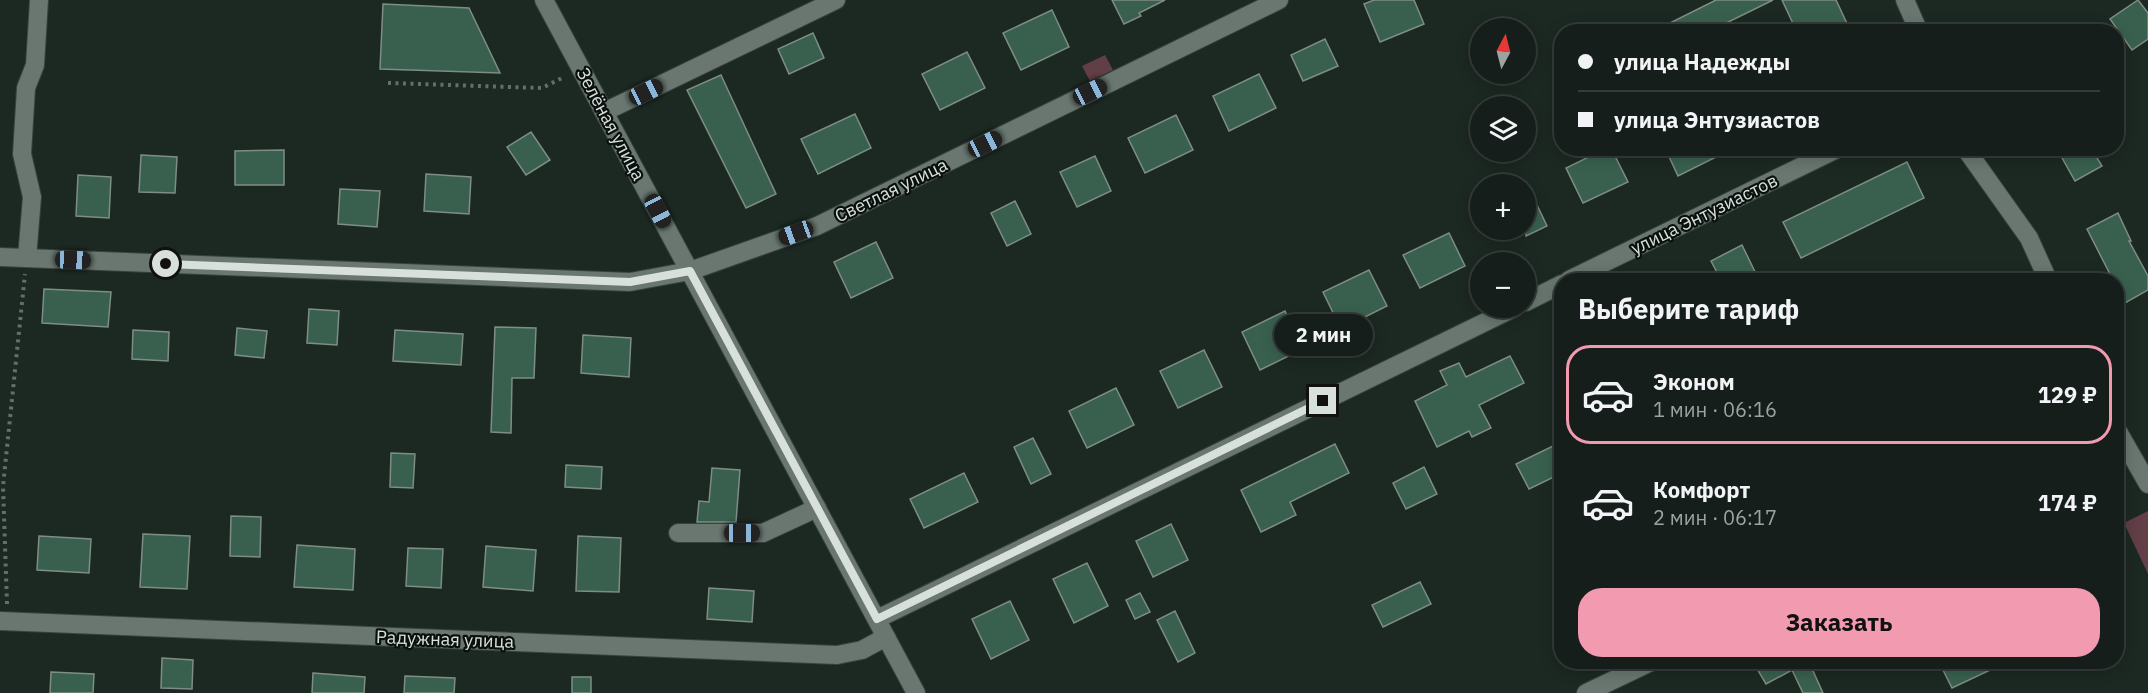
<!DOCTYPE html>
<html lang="ru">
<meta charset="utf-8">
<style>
:root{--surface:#151e1a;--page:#1e2723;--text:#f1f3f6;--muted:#9da2a2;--line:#343c39;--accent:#f19ab0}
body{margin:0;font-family:"IBM Plex Sans",sans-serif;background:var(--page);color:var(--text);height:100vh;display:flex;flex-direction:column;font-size:22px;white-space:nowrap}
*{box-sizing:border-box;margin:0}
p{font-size:20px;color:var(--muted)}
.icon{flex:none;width:33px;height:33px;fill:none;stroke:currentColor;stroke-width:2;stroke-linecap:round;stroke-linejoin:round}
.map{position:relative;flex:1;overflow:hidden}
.side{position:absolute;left:1554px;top:273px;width:570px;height:396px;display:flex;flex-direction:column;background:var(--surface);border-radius:24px;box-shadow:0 3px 15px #0003,0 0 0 2px var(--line)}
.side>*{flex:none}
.banner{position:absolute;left:1554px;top:24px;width:570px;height:132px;border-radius:24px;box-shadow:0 3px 15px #0003,0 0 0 2px var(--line);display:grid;align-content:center;height:132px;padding:0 24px;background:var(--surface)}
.needle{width:39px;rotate:7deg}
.fabs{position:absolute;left:1470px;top:18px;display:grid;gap:12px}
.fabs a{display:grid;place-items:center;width:66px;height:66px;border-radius:50%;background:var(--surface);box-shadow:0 3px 15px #0003,0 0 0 2px var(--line);font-size:30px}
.end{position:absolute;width:27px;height:27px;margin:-14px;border:8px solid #d8e0dc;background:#111;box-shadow:0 0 0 3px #111}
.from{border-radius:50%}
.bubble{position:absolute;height:42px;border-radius:21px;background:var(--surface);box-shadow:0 3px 15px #0003,0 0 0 2px var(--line);font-size:20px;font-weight:800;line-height:42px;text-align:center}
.car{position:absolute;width:18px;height:36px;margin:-18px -9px;border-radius:8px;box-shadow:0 0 4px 2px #0007;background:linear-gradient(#222 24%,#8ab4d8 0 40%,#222 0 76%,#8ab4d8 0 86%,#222 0)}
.banner b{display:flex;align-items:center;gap:21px;height:57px;font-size:22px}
.banner b+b{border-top:2px solid var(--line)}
.banner i{width:15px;height:15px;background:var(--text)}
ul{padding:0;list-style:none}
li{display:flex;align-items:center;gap:18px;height:99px;margin:0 12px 9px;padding:0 12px;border:3px solid transparent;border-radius:24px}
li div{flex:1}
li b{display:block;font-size:22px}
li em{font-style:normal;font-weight:800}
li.on{border-color:var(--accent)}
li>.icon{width:54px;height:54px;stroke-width:1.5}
h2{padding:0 24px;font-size:27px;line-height:72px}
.button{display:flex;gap:12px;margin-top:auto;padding:12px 24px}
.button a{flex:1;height:69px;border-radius:24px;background:var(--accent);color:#111;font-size:24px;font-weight:800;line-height:69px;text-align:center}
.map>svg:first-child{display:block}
.green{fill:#623e47}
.building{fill:#39604e;stroke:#7e8d85;stroke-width:1.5}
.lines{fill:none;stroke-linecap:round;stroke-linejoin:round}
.minor-casing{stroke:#38433e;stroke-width:20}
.path{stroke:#646f6a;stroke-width:4;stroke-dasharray:3 4.5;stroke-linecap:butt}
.minor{stroke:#697770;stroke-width:18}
.route{stroke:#d8e0dc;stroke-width:8}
.labels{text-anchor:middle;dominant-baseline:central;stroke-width:4.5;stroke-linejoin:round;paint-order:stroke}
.street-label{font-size:18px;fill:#d8e0dc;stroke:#0a100d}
</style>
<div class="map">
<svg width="2148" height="693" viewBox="0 0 2148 693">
<rect width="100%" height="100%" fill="#1c2822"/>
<g class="green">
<path d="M 1105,55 L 1113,70 L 1090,81 L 1082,66 Z"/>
<path d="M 2148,511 L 2148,574 L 2124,523 Z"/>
</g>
<g class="building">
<path d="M 1112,0 L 1165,0 L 1139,13 L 1141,16 L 1124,24 Z"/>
<path d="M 1374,0 L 1414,0 L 1424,24 L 1380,42 L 1364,4 Z"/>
<path d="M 1716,0 L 1773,0 L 1708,32 L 1652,32 Z"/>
<path d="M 1782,0 L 1836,0 L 1851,32 L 1797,32 Z"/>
<path d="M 2138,0 L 2148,13 L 2148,39 L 2132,50 L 2110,19 Z"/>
<path d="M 383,4 L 469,8 L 500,73 L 380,69 Z"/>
<path d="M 1052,10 L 1069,47 L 1021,70 L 1003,33 Z"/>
<path d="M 813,33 L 824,58 L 789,74 L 778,49 Z"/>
<path d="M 1325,39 L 1338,66 L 1303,81 L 1291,55 Z"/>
<path d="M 967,52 L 985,88 L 940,110 L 922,74 Z"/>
<path d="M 1259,74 L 1276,108 L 1229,131 L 1213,96 Z"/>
<path d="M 721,75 L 776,194 L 746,208 L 687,90 Z"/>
<path d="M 855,114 L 871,148 L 818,174 L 801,139 Z"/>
<path d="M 1176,115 L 1193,150 L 1145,173 L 1128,138 Z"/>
<path d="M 531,132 L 550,160 L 526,175 L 507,147 Z"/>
<path d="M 1607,148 L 1611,148 L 1628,182 L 1583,203 L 1566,168 Z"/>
<path d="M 1665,148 L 1734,148 L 1678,176 Z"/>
<path d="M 2075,148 L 2091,148 L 2102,166 L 2075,181 L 2061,156 Z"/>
<path d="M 284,150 L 284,185 L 235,185 L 235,151 Z"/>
<path d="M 141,155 L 177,157 L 175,193 L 139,192 Z"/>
<path d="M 1095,156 L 1111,191 L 1077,207 L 1060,172 Z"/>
<path d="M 1907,162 L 1924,198 L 1801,258 L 1783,222 Z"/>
<path d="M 426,174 L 471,177 L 469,214 L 424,211 Z"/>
<path d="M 78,175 L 111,177 L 109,218 L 76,216 Z"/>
<path d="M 1526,182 L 1547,226 L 1526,236 Z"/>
<path d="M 340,189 L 380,191 L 377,227 L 338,224 Z"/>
<path d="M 1015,201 L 1031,234 L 1007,246 L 991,213 Z"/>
<path d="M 2118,213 L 2131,241 L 2129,241 L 2148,276 L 2148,290 L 2125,303 L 2116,286 L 2116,280 L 2113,280 L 2087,229 Z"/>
<path d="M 1449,233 L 1465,266 L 1420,288 L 1403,255 Z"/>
<path d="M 876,242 L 893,278 L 851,298 L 834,262 Z"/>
<path d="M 1742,245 L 1759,280 L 1721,280 L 1711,261 Z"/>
<path d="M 1369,270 L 1387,306 L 1341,329 L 1323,292 Z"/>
<path d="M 44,289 L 111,292 L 108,327 L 42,323 Z"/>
<path d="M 309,309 L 339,311 L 337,345 L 307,343 Z"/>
<path d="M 1285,311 L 1303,349 L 1260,370 L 1242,332 Z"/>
<path d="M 495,327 L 536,328 L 534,378 L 512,378 L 511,433 L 491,432 Z"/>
<path d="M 237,328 L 267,331 L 264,358 L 235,355 Z"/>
<path d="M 133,330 L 169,332 L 168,361 L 132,359 Z"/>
<path d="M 395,330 L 463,334 L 461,365 L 393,361 Z"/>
<path d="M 583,335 L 631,338 L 629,377 L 581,373 Z"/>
<path d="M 1204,350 L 1222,387 L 1178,408 L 1160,371 Z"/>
<path d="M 1510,356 L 1524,383 L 1479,405 L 1491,428 L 1472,437 L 1469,431 L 1437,447 L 1415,401 L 1447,385 L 1440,371 L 1459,363 L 1466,377 Z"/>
<path d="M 1116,388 L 1134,425 L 1087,448 L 1069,411 Z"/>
<path d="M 1033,438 L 1051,474 L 1031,484 L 1014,447 Z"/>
<path d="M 1335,444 L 1349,473 L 1290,502 L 1296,515 L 1261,532 L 1241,490 Z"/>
<path d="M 1555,445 L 1562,458 L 1562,473 L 1529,489 L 1516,464 Z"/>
<path d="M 391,453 L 415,454 L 413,488 L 390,487 Z"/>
<path d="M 566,465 L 602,467 L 601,489 L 565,487 Z"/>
<path d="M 1424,467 L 1437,494 L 1406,509 L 1393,483 Z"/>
<path d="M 712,468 L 740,470 L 736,522 L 697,522 L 699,501 L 709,502 Z"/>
<path d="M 964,473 L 978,502 L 924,528 L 910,499 Z"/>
<path d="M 231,516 L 261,517 L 260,557 L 230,556 Z"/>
<path d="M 1171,524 L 1188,560 L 1153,577 L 1136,541 Z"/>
<path d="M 143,534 L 190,536 L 187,589 L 140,587 Z"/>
<path d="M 39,536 L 91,539 L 89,573 L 37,570 Z"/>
<path d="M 578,536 L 621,538 L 619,592 L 576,591 Z"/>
<path d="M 297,545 L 355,549 L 353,590 L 294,587 Z"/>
<path d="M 486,546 L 536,550 L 533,591 L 483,587 Z"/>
<path d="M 408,548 L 443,549 L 441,588 L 406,586 Z"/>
<path d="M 1087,563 L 1108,606 L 1074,623 L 1053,579 Z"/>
<path d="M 1420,582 L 1431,604 L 1383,627 L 1372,605 Z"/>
<path d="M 709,588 L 754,591 L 752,622 L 707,619 Z"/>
<path d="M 1140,593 L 1150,612 L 1135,619 L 1126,600 Z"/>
<path d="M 1010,601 L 1029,640 L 991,659 L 972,619 Z"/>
<path d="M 1175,611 L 1195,653 L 1178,662 L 1157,620 Z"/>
<path d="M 162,658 L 193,660 L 192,689 L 161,688 Z"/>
<path d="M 1753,662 L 1809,662 L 1823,693 L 1803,693 L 1792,670 L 1766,684 Z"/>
<path d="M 1939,662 L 2007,662 L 1952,688 Z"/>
<path d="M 51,672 L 94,674 L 93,693 L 50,693 Z"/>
<path d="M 313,673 L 365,677 L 364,693 L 312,693 Z"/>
<path d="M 405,676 L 455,678 L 454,693 L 404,693 Z"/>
<rect x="572" y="677" width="19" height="16"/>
</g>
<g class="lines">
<defs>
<g id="minor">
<path d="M 544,0 L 916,693"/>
<path d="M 1905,0 L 1919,32"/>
<path d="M 604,112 L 836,0"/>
<path d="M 1965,148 L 2029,238 L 2048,280"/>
<path d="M 0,257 L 630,282 L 690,271 L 817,226 L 1279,0"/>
<path d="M 27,258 L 32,197 L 22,154 L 26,88 L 35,65 L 39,0"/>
<path d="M 1569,280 L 1839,148"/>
<path d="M 1526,302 L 1562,284"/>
<path d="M 2116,428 L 2148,484"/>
<path d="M 678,533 L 763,533 L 817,508"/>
<path d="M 877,619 L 1514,308"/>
<path d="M 0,621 L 837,655 L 862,650 L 886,637"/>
<path d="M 1586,693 L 1651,662"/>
</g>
</defs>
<use href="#minor" class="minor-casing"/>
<g class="path">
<path d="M 388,83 L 542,88 L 564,77"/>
<path d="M 7,604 L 3,486 L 25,274"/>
</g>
<use href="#minor" class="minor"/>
</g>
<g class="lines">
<path class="route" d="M 166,264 L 630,282 L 690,271 L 877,619 L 1323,401"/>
</g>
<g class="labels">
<g class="street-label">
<text transform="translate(611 124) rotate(62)">Зелёная улица</text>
<text transform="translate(891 190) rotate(-26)">Светлая улица</text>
<text transform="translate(1704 214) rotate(-26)">улица Энтузиастов</text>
<text transform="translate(445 639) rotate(2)">Радужная улица</text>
</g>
</g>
</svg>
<div class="fabs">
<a><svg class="needle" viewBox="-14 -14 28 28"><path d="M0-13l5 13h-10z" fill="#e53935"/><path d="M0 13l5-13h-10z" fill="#9da2a2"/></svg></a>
<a><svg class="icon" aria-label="layers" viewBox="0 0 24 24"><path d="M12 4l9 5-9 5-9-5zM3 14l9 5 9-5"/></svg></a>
<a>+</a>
<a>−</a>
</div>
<i class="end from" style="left:166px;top:264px"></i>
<i class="end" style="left:1323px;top:401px"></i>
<div class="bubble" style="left:1274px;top:314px;width:99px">2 мин</div>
<i class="car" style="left:646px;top:92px;rotate:64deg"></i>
<i class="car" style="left:1090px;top:92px;rotate:64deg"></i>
<i class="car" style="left:985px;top:144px;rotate:64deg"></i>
<i class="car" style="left:658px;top:211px;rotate:152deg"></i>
<i class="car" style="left:796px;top:233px;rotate:250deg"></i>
<i class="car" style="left:73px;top:260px;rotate:92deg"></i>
<i class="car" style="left:742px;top:533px;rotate:90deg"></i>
<div class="banner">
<b><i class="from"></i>улица Надежды</b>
<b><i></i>улица Энтузиастов</b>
</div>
<section class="side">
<h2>Выберите тариф</h2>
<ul>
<li class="on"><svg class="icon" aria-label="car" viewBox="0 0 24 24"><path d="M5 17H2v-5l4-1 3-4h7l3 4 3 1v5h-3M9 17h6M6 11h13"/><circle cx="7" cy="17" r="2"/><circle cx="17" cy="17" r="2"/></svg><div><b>Эконом</b><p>1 мин · 06:16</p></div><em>129 ₽</em></li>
<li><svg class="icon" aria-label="car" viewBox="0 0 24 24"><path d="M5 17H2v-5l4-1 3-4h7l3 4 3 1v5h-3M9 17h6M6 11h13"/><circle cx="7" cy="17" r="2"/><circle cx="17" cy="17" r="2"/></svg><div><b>Комфорт</b><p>2 мин · 06:17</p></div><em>174 ₽</em></li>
</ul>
<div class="button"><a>Заказать</a></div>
</section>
</div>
